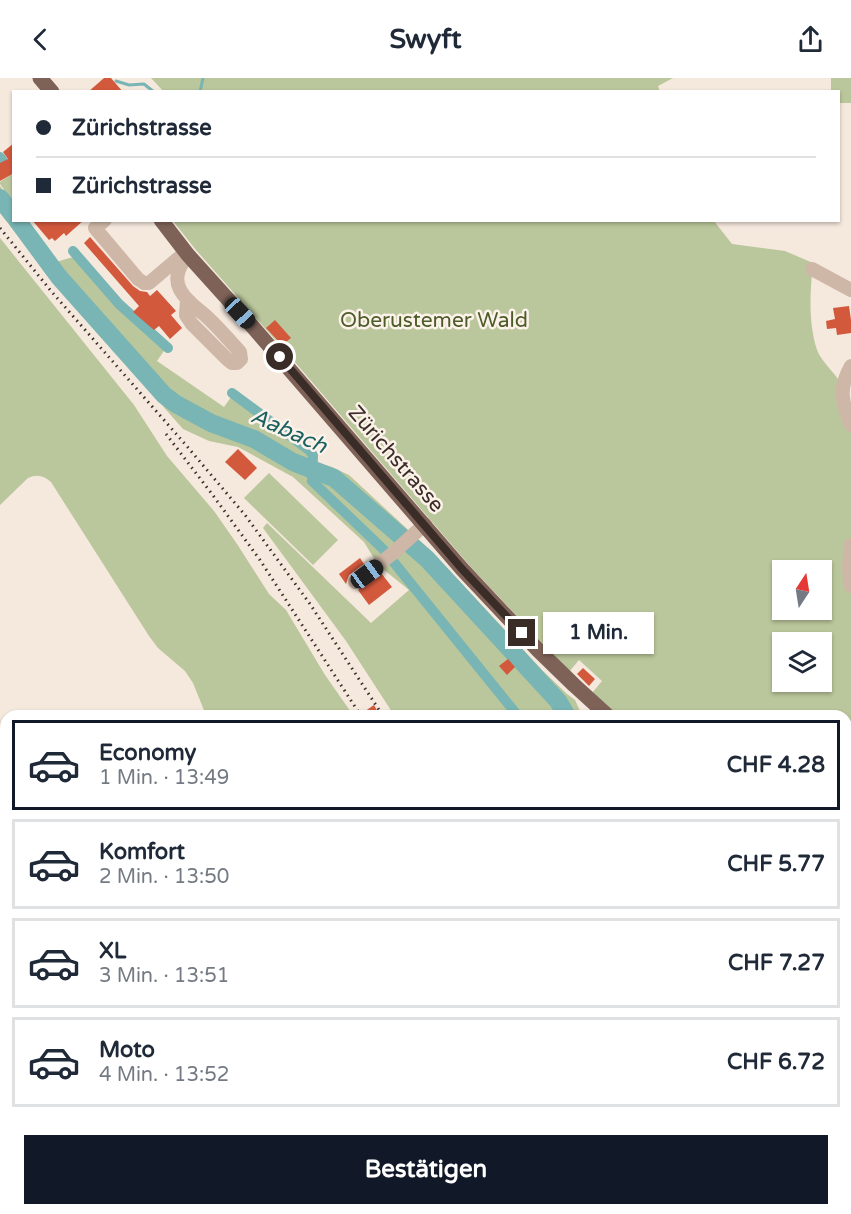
<!DOCTYPE html>
<html lang="de">
<meta charset="utf-8">
<style>
:root{--surface:#fff;--page:#f6f6f7;--text:#1f2937;--muted:#747a83;--line:#e0e1e3;--accent:#111827}
body{margin:0;font-family:"Varela Round",sans-serif;background:var(--page);color:var(--text);height:100vh;display:flex;flex-direction:column;font-size:22px;white-space:nowrap}
*{box-sizing:border-box;margin:0}
p{font-size:20px;color:var(--muted)}
.icon{flex:none;width:33px;height:33px;fill:none;stroke:currentColor;stroke-width:2;stroke-linecap:round;stroke-linejoin:round}
.map{position:relative;flex:1;overflow:hidden}
.sheet{position:absolute;left:0px;top:632px;width:852px;height:506px;display:flex;flex-direction:column;background:var(--surface);border-radius:18px 18px 0 0;box-shadow:0 2px 4px #0004}
.sheet>*{flex:none}
.banner{position:absolute;left:12px;top:12px;width:828px;height:132px;border-radius:0px;box-shadow:0 2px 4px #0004;display:grid;align-content:center;height:132px;padding:0 24px;background:var(--surface)}
.needle{width:39px;rotate:12deg}
.tools{position:absolute;left:772px;top:482px;display:grid;gap:12px}
.tools a{display:grid;place-items:center;width:60px;height:60px;border-radius:0px;background:var(--surface);box-shadow:0 2px 4px #0004;font-size:30px}
.end{position:absolute;width:27px;height:27px;margin:-14px;border:8px solid #3a2d28;background:#fff;box-shadow:0 0 0 3px #fff}
.from{border-radius:50%}
.bubble{position:absolute;height:42px;border-radius:0px;background:var(--surface);box-shadow:0 2px 4px #0004;font-size:20px;font-weight:700;line-height:42px;text-align:center}
.car{position:absolute;width:18px;height:36px;margin:-18px -9px;border-radius:8px;box-shadow:0 0 4px 2px #0007;background:linear-gradient(#222 24%,#8ab4d8 0 40%,#222 0 76%,#8ab4d8 0 86%,#222 0)}
.banner b{display:flex;align-items:center;gap:21px;height:57px;font-size:22px}
.banner b+b{border-top:2px solid var(--line)}
.banner i{width:15px;height:15px;background:var(--text)}
ul{padding:10px 0 0;list-style:none}
li{display:flex;align-items:center;gap:18px;height:90px;margin:0 12px 9px;padding:0 12px;border:3px solid var(--line);border-radius:0px}
li div{flex:1}
li b{display:block;font-size:22px}
li em{font-style:normal;font-weight:700}
li.on{border-color:var(--accent)}
li>.icon{width:54px;height:54px;stroke-width:1.5}
.button{display:flex;gap:12px;margin-top:auto;padding:12px 24px}
.button a{flex:1;height:69px;border-radius:0px;background:var(--accent);color:#fff;font-size:24px;font-weight:700;line-height:69px;text-align:center}
header{display:flex;justify-content:space-between;align-items:center;height:78px;padding:0 24px;background:var(--surface);font-size:27px;font-weight:700}
.map>svg:first-child{display:block}
.green{fill:#bac69b;fill-rule:evenodd}
.lines{fill:none;stroke-linecap:round;stroke-linejoin:round}
.stream{stroke:#78b5b4;stroke-width:3}
.canal{stroke:#78b5b4;stroke-width:10}
.river{stroke:#78b5b4;stroke-width:18}
.building{fill:#d3593d}
.minor{stroke:#cfb7a7;stroke-width:14}
.major{stroke:#7e6258;stroke-width:15}
.rail{stroke:#3a2d28;stroke-width:3;stroke-dasharray:1.5 4.5;stroke-linecap:butt}
.route{stroke:#3a2d28;stroke-width:8}
.labels{text-anchor:middle;dominant-baseline:central;stroke-width:5;stroke-linejoin:round;paint-order:stroke}
.park-label{font-size:21px;fill:#4c5c29;stroke:#fcf2ea}
.street-label{font-size:21px;fill:#3a2d28;stroke:#fcf2ea}
.water-label{font-size:22px;font-style:italic;fill:#196061;stroke:#fcf2ea}
</style>
<header><svg class="icon" aria-label="back" viewBox="0 0 24 24"><path d="M15 5l-7 7 7 7"/></svg>Swyft<svg class="icon" aria-label="share" viewBox="0 0 24 24"><path d="M12 15V3M7 8l5-5 5 5M5 13v7h14v-7"/></svg></header>
<div class="map">
<svg width="851" height="1136" viewBox="0 0 851 1136">
<rect width="100%" height="100%" fill="#f5e8dd"/>
<g class="green">
<path d="M 151,0 L 673,0 L 658,8 L 660,14 L 164,14 Z"/>
<path d="M 831,0 L 851,0 L 851,25 L 839,25 L 838,14 L 831,13 Z"/>
<path d="M 13,95 L 13,124 L 0,106 L 0,104 Z"/>
<path d="M 0,108 L 13,126 L 14,142 L 25,143 L 56,184 L 80,177 L 125,230 L 168,267 L 157,283 L 224,329 L 234,315 L 309,369 L 314,376 L 315,384 L 332,389 L 349,397 L 431,473 L 542,592 L 567,616 L 575,622 L 582,637 L 394,637 L 346,563 L 263,450 L 267,445 L 371,545 L 409,512 L 378,487 L 364,464 L 293,399 L 238,369 L 209,363 L 183,351 L 57,208 L 0,135 Z"/>
<path d="M 173,143 L 714,143 L 732,166 L 785,173 L 813,185 C 810,214 808,244 817,272 C 822,285 835,294 841,306 C 847,316 849,335 851,347 L 851,702 L 846,700 L 846,638 L 608,637 L 588,620 L 602,603 L 579,582 L 569,594 L 470,488 L 294,283 L 196,172 ZM 783,492 L 822,492 L 822,531 L 783,531 ZM 783,564 L 822,564 L 822,603 L 783,603 Z"/>
<path d="M 0,160 L 134,327 L 167,378 L 214,433 L 237,466 L 269,516 L 286,532 L 325,597 L 353,637 L 206,637 L 193,605 L 185,593 L 158,570 L 149,558 L 51,404 C 43,397 37,396 28,400 L 0,427 Z"/>
<path d="M 269,395 L 338,462 L 313,487 L 244,420 Z"/>
<path d="M 846,1042 L 851,1047 L 851,1136 L 758,1136 L 755,1131 L 846,1131 Z"/>
<path d="M 152,1131 L 487,1131 L 488,1136 L 161,1136 Z"/>
</g>
<g class="lines">
<g class="stream">
<path d="M 116,3 L 129,7 L 144,6 L 154,14"/>
<path d="M 200,14 L 203,0"/>
</g>
<g class="canal">
<path d="M 0,79 L 3,83"/>
<path d="M 73,173 L 119,226 L 168,270"/>
<path d="M 232,315 L 309,372 L 313,377 L 312,403 L 383,471 L 518,638"/>
</g>
<g class="river">
<path d="M 0,120 L 14,138"/>
<path d="M 17,142 L 59,199 L 164,317 L 176,326 L 211,345 L 254,361 L 293,384 L 334,400 L 427,481 L 558,623 L 567,638"/>
<path d="M 846,1005 L 851,1011"/>
</g>
</g>
<g class="building">
<path d="M 104,0 L 111,0 L 123,14 L 88,14 Z"/>
<path d="M 14,65 L 14,95 L 0,103 L 0,85 L 8,81 L 3,74 Z"/>
<path d="M 32,142 L 84,142 L 66,158 L 64,155 L 55,163 L 52,160 L 49,162 Z"/>
<path d="M 90,159 L 133,208 L 140,213 L 147,214 L 150,218 L 157,212 L 176,233 L 171,237 L 182,250 L 170,261 L 159,248 L 154,252 L 133,234 L 139,228 L 84,165 Z"/>
<path d="M 849,228 L 851,242 L 851,255 L 837,257 L 836,250 L 827,251 L 826,243 L 835,241 L 833,230 Z"/>
<path d="M 275,242 L 291,260 L 282,267 L 266,250 Z"/>
<path d="M 238,371 L 257,390 L 245,402 L 225,384 Z"/>
<path d="M 360,480 L 364,486 L 349,497 L 346,506 L 339,496 Z"/>
<path d="M 381,495 L 392,509 L 369,527 L 358,512 Z"/>
<path d="M 508,581 L 515,589 L 507,597 L 499,588 Z"/>
<path d="M 583,590 L 595,601 L 589,608 L 577,596 Z"/>
<path d="M 374,627 L 380,638 L 358,638 Z"/>
</g>
<g class="lines">
<g class="minor">
<path d="M 105,142 L 95,150 L 138,201 L 144,205 L 149,205 L 181,178"/>
<path d="M 812,191 L 851,212"/>
<path d="M 187,222 L 186,237 L 192,246 L 227,281 L 232,285 L 237,285 L 241,281 L 240,274 C 229,262 219,250 207,239 C 201,233 194,229 189,223 C 172,207 175,193 188,177"/>
<path d="M 851,288 C 838,310 842,324 851,347"/>
<path d="M 851,467 L 849,489 L 851,508"/>
<path d="M 355,504 L 392,476 L 425,446"/>
<path d="M 846,768 L 851,769"/>
<path d="M 846,805 L 851,805"/>
<path d="M 846,982 L 851,988"/>
<path d="M 279,1136 L 290,1131"/>
</g>
<g class="major">
<path d="M 40,0 L 52,14"/>
<path d="M 161,142 L 188,177 L 252,248 L 462,491 L 538,572 L 574,607 L 608,638"/>
<path d="M 846,852 L 851,857"/>
</g>
<g class="rail">
<path d="M 0,150 L 51,213 L 185,366 L 245,437 L 310,526 L 383,638"/>
<path d="M 166,356 L 212,416 L 260,482 L 361,638"/>
<path d="M 846,1022 L 851,1027"/>
</g>
</g>
<g class="lines">
<path class="route" d="M 280,279 L 462,491 L 522,555"/>
</g>
<g class="labels">
<g class="park-label">
<text x="434" y="242">Oberustemer Wald</text>
</g>
<g class="street-label">
<text transform="translate(396 381) rotate(49)">Zürichstrasse</text>
</g>
<g class="water-label">
<text transform="translate(289 353) rotate(24)">Aabach</text>
</g>
</g>
</svg>
<div class="tools">
<a><svg class="needle" viewBox="-14 -14 28 28"><path d="M0-13l5 13h-10z" fill="#e53935"/><path d="M0 13l5-13h-10z" fill="#747a83"/></svg></a>
<a><svg class="icon" aria-label="layers" viewBox="0 0 24 24"><path d="M12 4l9 5-9 5-9-5zM3 14l9 5 9-5"/></svg></a>
</div>
<i class="end from" style="left:280px;top:279px"></i>
<i class="end" style="left:522px;top:555px"></i>
<div class="bubble" style="left:543px;top:534px;width:111px">1 Min.</div>
<i class="car" style="left:240px;top:235px;rotate:137deg"></i>
<i class="car" style="left:367px;top:496px;rotate:54deg"></i>
<div class="banner">
<b><i class="from"></i>Zürichstrasse</b>
<b><i></i>Zürichstrasse</b>
</div>
<section class="sheet">
<ul>
<li class="on"><svg class="icon" aria-label="car" viewBox="0 0 24 24"><path d="M5 17H2v-5l4-1 3-4h7l3 4 3 1v5h-3M9 17h6M6 11h13"/><circle cx="7" cy="17" r="2"/><circle cx="17" cy="17" r="2"/></svg><div><b>Economy</b><p>1 Min. · 13:49</p></div><em>CHF 4.28</em></li>
<li><svg class="icon" aria-label="car" viewBox="0 0 24 24"><path d="M5 17H2v-5l4-1 3-4h7l3 4 3 1v5h-3M9 17h6M6 11h13"/><circle cx="7" cy="17" r="2"/><circle cx="17" cy="17" r="2"/></svg><div><b>Komfort</b><p>2 Min. · 13:50</p></div><em>CHF 5.77</em></li>
<li><svg class="icon" aria-label="car" viewBox="0 0 24 24"><path d="M5 17H2v-5l4-1 3-4h7l3 4 3 1v5h-3M9 17h6M6 11h13"/><circle cx="7" cy="17" r="2"/><circle cx="17" cy="17" r="2"/></svg><div><b>XL</b><p>3 Min. · 13:51</p></div><em>CHF 7.27</em></li>
<li><svg class="icon" aria-label="car" viewBox="0 0 24 24"><path d="M5 17H2v-5l4-1 3-4h7l3 4 3 1v5h-3M9 17h6M6 11h13"/><circle cx="7" cy="17" r="2"/><circle cx="17" cy="17" r="2"/></svg><div><b>Moto</b><p>4 Min. · 13:52</p></div><em>CHF 6.72</em></li>
</ul>
<div class="button"><a>Bestätigen</a></div>
</section>
</div>
